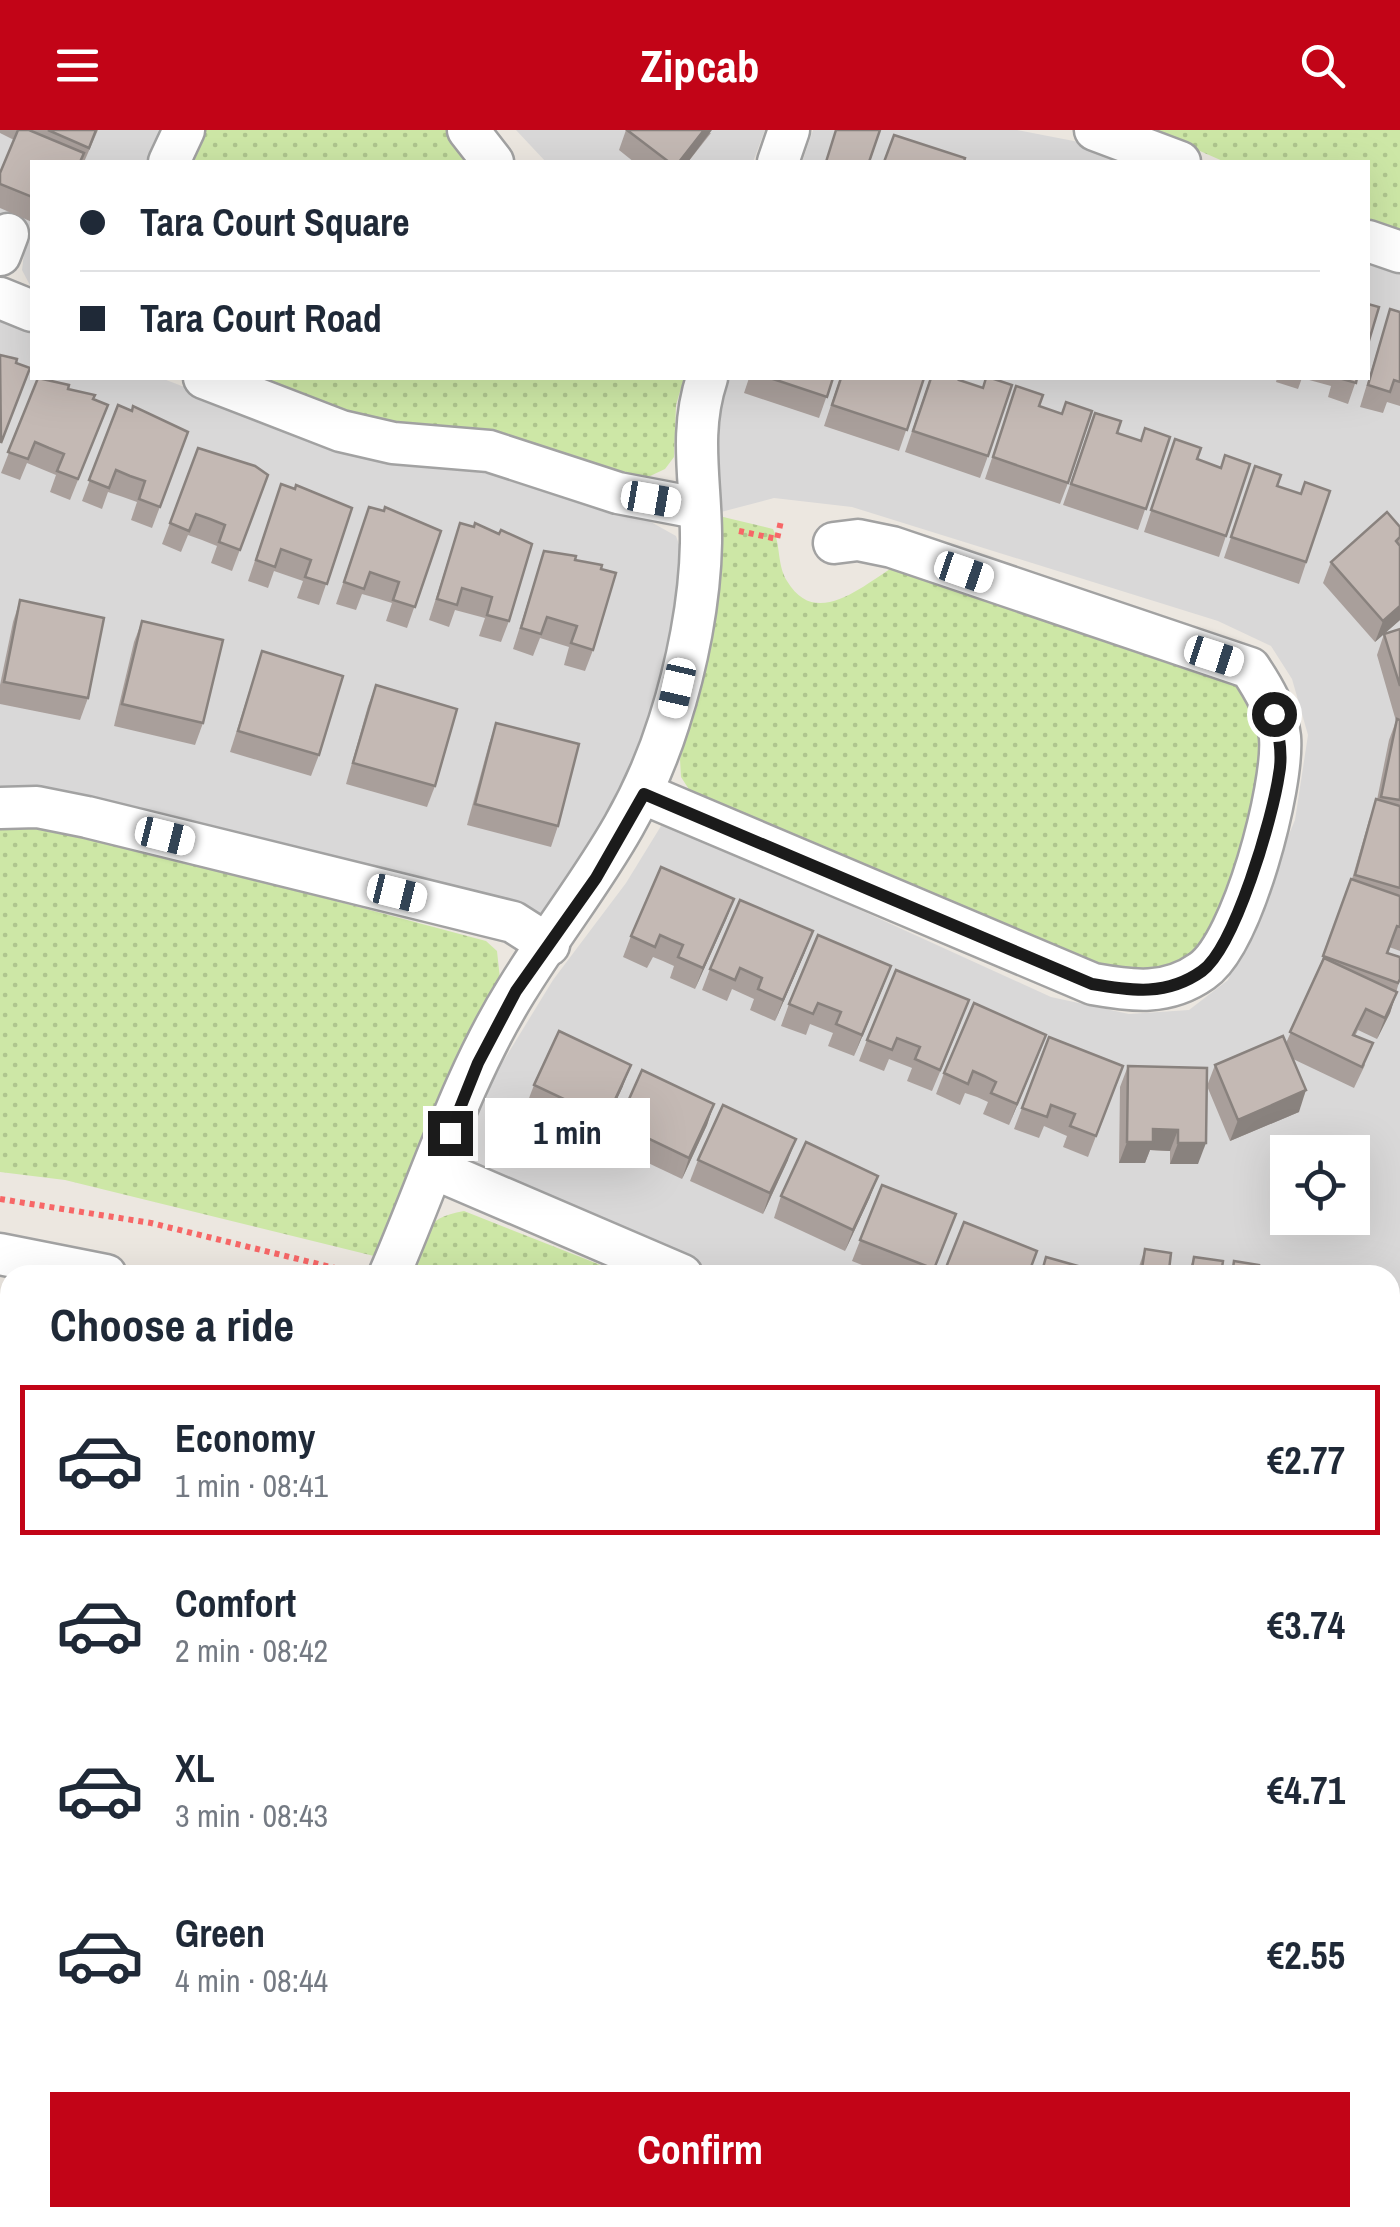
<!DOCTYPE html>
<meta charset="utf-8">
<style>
:root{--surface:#fff;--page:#f6f6f7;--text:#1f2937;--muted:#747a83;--line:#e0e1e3;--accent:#c20417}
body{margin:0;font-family:"Archivo Narrow",sans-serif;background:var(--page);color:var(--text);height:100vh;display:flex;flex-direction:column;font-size:38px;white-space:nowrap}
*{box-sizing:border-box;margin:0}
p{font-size:32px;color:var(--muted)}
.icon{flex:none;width:55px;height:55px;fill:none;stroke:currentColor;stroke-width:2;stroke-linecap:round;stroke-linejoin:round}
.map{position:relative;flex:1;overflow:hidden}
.sheet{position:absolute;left:0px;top:1135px;width:1400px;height:962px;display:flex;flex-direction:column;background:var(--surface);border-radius:30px 30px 0 0;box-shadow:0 10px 40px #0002}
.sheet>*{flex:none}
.top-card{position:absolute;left:30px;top:30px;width:1340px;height:220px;border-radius:0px;box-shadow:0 10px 40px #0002;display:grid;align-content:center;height:220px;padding:0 50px;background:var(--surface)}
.tools{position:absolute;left:1270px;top:1005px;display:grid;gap:20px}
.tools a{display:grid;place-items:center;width:100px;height:100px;border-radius:0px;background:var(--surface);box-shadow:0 10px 40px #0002;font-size:50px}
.end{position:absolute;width:45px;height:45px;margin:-22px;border:12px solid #1b1b1b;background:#fff;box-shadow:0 0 0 5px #fff}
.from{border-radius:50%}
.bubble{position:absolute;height:70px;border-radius:0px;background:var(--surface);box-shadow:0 10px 40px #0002;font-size:32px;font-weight:800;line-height:70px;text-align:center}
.car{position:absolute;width:30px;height:60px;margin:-30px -15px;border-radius:12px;box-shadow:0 0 8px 2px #0007;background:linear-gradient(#fff 24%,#345 0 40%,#fff 0 76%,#345 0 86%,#fff 0)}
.top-card b{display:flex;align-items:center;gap:35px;height:95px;font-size:38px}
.top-card b+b{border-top:2px solid var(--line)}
.top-card i{width:25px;height:25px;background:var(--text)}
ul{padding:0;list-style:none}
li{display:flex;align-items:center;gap:30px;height:150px;margin:0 20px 15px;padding:0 30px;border:5px solid transparent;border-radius:0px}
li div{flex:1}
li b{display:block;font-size:38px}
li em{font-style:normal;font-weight:800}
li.active{border-color:var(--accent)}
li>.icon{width:90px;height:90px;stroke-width:1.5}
h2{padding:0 50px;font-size:45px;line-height:120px}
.button{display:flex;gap:20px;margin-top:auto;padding:20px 50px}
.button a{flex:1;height:115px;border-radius:0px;background:var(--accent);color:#fff;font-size:40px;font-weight:800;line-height:115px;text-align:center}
header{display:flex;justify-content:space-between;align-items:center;height:130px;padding:0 50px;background:var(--accent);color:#fff;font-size:45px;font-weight:800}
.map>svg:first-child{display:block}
.residential{fill:#d9d8d8;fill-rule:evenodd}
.grass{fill:url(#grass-dots)}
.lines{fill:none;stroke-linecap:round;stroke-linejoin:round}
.minor-casing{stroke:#a2a2a2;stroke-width:45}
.path{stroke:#f76767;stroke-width:6;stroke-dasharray:5 5;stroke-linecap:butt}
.minor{stroke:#fff;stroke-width:40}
.wall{fill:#a99f9b}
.shaded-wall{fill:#89827e}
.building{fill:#c4b9b4;stroke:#89827e;stroke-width:2.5}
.route{stroke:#1b1b1b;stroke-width:12}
</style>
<header><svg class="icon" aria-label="menu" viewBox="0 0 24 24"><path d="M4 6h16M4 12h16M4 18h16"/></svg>Zipcab<svg class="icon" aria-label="search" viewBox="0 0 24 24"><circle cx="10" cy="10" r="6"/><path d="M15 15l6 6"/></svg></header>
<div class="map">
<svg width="1400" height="2097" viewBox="0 0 1400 2097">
<defs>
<pattern id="grass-dots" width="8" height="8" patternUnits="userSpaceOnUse" patternTransform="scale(2.5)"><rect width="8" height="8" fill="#cde7a6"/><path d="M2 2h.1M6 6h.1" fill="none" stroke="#afc68e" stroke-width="1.8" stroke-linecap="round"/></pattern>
</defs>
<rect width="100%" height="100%" fill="#ece7e0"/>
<g class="residential">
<path d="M 0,0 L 166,0 L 151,32 L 32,32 L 32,159 L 22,140 L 26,107 L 0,96 Z"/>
<path d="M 516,0 L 765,0 L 753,32 L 546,32 Z"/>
<path d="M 813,0 L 1017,0 L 1084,13 L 1140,32 L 802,32 Z"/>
<path d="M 1368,130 L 1400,142 L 1400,1413 L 1390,1415 L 1390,1145 L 715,1145 L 494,1054 L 463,1023 L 485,961 L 553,850 L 626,753 L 661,696 L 687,701 L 1051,867 L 1129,884 L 1189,880 L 1228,850 L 1295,690 L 1308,605 L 1292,549 L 1271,516 L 1218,491 L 852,377 L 774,368 L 721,382 L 716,288 L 729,248 L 1368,248 ZM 1288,1022 L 1352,1022 L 1352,1088 L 1288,1088 Z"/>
<path d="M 0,187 L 32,199 L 32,248 L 161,248 L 338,316 L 487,334 L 642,387 L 676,406 L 684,429 L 671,509 L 645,609 L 576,749 L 543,784 L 39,660 L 0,660 Z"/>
<path d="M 1400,1554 L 1400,2097 L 1066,2097 L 1069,2088 L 1390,2088 L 1390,1555 Z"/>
</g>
<g class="grass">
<path d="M 201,0 L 455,0 L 464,10 L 467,32 L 186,32 Z"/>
<path d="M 1152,0 L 1400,0 L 1400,99 L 1368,88 L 1368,32 L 1225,32 Z"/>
<path d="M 254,248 L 684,248 L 676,275 L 674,327 L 665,339 L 648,347 L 619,344 L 494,303 L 393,294 L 348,284 Z"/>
<path d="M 719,386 L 773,399 C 781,416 777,435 787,451 C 816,500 863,455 895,436 L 1236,551 C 1243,563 1255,578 1258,591 C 1269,646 1227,824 1166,842 C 1148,847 1116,839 1097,838 L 692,664 L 681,647 L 680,629 L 702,540 Z"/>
<path d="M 0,695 L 58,697 L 486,811 L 497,821 L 500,849 L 374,1126 L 65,1050 L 0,1042 Z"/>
<path d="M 464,1081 L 626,1145 L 407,1145 C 422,1109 421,1088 464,1081 Z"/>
<path d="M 0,1171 L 10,1173 L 10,2088 L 1069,2088 L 1066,2097 L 0,2097 Z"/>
</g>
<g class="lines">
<defs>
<g id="minor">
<path d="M 468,0 L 493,32"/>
<path d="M 1095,0 L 1180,32"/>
<path d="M 169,32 L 184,0"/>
<path d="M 778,32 L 789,0"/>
<path d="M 1368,111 L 1400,122"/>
<path d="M 0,125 L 8,104"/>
<path d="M 0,168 L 32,181"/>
<path d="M 204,248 L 341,301 L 393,313 L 489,321 L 618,363 L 697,378"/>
<path d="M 644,664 L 1093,854 C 1132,861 1167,866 1202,841 C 1243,813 1284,656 1280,607 C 1277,581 1264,559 1250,538 L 892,417 L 858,410 L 834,413"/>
<path d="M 0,678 L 37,677 L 87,687 L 513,792 L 549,815"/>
<path d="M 435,1039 L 682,1145"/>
<path d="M 0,1124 L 106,1145"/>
<path d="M 389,1145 C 430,1051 462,948 516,861 C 575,765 634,704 669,592 C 687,536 700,471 701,413 C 702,355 688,305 707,248"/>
<path d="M 1390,1494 L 1400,1492"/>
<path d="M 1296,2088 L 1307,2097"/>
</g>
</defs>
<use href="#minor" class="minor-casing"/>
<g class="path">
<path d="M 739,401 L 777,409 L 781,391"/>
<path d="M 0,1069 L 151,1093 L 351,1142"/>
<path d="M 1390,1442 L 1400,1440"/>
<path d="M 1390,1537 L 1394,1553"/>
<path d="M 0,1717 L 10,1716"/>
<path d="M 746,2088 L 753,2097"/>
<path d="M 1389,2088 L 1400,2094"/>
<path d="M 854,2097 L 861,2088"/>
</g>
<use href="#minor" class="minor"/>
</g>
<g class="wall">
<path d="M 0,0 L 98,0 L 84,32 L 32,32 L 32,92 L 0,78 L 0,43 L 14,10 L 0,3 Z"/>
<path d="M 626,0 L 711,3 L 688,32 L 634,32 L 619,20 Z"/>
<path d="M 1390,179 L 1400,182 L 1400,276 L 1387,272 L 1383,283 L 1360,277 Z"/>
<path d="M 38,248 L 108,275 L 70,370 L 50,362 L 56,345 L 27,333 L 20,350 L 1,343 Z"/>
<path d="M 749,248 L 833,248 L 819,288 L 744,263 Z"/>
<path d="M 840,248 L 924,248 L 899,321 L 824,296 Z"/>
<path d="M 930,248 L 959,250 L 988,326 L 980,348 L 905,322 Z"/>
<path d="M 1277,248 L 1357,248 L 1348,274 L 1328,267 L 1331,256 L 1302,248 L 1298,259 L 1276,252 Z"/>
<path d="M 1016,256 L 1068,353 L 1060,374 L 985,349 Z"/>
<path d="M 118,275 L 188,302 L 152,398 L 131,390 L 137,372 L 123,367 L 108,362 L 102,379 L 82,371 Z"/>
<path d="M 1095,283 L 1117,303 L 1140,310 L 1170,307 L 1138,400 L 1063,375 Z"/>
<path d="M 1175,309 L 1197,329 L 1221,338 L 1250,334 L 1219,427 L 1144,402 Z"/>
<path d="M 198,318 L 268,345 L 232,441 L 211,433 L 217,416 L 202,410 L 188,405 L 181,422 L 162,414 Z"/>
<path d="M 1255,336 L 1277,356 L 1301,364 L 1330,361 L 1299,454 L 1224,428 Z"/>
<path d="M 281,354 L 352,378 L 319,475 L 297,468 L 303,451 L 274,441 L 268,458 L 248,451 Z"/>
<path d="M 369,377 L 441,401 L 407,498 L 386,491 L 392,473 L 376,468 L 362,464 L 356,480 L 336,474 Z"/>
<path d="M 460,393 L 509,491 L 501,512 L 479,506 L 485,488 L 455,480 L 449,497 L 429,490 Z"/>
<path d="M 1400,397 L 1400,490 L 1385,503 L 1400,499 L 1400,821 L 1389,817 L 1387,823 L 1400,849 L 1390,883 L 1377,909 L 1358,900 L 1355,906 L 1365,935 L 1354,958 L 1293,929 L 1299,982 L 1230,1011 L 1207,956 L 1215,935 L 1286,913 L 1316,846 L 1352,749 L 1369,690 L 1377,670 L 1389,610 L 1396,591 L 1377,525 L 1384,504 L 1375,512 L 1323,453 L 1331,432 Z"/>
<path d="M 544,421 L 575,430 L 593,520 L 585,541 L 564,535 L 569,517 L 540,508 L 533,526 L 513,519 Z"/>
<path d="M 20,470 L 88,568 L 80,590 L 0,574 L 0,555 L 13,492 Z"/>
<path d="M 142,491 L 203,593 L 195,615 L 114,596 L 134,512 Z"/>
<path d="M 262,521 L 319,625 L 311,646 L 230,622 Z"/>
<path d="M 376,555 L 435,656 L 427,677 L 346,654 L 368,576 Z"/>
<path d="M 496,593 L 558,696 L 551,717 L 467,695 L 489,614 Z"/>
<path d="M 734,769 L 695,859 L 670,848 L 674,836 L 663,831 L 653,827 L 647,838 L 623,827 L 631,806 Z"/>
<path d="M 805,822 L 775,891 L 750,880 L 754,869 L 732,859 L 727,871 L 702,860 L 710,839 Z"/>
<path d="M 883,857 L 854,926 L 828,916 L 833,903 L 810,894 L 806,905 L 781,896 L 789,874 Z"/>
<path d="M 961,892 L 932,961 L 907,951 L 912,938 L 889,929 L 884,941 L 859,931 L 867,910 Z"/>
<path d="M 1046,905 L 1009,995 L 983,984 L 988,972 L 977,967 L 965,963 L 960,975 L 936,964 L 944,943 Z"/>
<path d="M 1049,907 L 1123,936 L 1088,1027 L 1063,1017 L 1067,1006 L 1044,996 L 1039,1008 L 1014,999 Z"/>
<path d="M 1128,936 L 1207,938 L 1198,1034 L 1170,1034 L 1170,1021 L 1150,1020 L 1145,1033 L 1119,1033 L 1120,957 Z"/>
<path d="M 534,955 L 623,956 L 598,1010 L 526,976 Z"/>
<path d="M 714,974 L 707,995 L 682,1049 L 610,1015 L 618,994 Z"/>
<path d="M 698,1030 L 788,1030 L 763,1084 L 690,1051 Z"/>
<path d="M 882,1055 L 956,1084 L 932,1145 L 887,1145 L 852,1131 Z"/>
<path d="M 781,1066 L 870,1067 L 845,1121 L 774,1088 Z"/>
<path d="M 1145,1119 L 1169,1140 L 1188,1143 L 1194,1127 L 1221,1145 L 1136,1145 Z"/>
</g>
<g class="shaded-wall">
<path d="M 704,0 L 712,0 L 688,32 L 679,32 Z"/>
<path d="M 1400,476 L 1400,490 L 1375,512 L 1383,491 Z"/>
<path d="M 734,769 L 726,790 L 695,859 L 703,838 Z"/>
<path d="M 813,801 L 805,822 L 775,891 L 783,870 Z"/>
<path d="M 891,836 L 883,857 L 854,926 L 862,905 Z"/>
<path d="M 1397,862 L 1390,883 L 1377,909 L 1385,888 Z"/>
<path d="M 1046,905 L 1038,926 L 1009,995 L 1017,974 Z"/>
<path d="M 631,935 L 623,956 L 598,1010 L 606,989 Z"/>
<path d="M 1306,960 L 1299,982 L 1230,1011 L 1238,990 Z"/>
<path d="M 714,974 L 707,995 L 682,1049 L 689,1028 Z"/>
<path d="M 1153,999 L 1178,1000 L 1170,1021 L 1150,1020 L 1145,1033 L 1119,1033 L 1127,1012 Z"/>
<path d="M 796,1009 L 788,1030 L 763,1084 L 770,1063 Z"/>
<path d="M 1178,1013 L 1206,1013 L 1198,1034 L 1170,1034 Z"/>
<path d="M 878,1046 L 870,1067 L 845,1121 L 853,1100 Z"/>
</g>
<g class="building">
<path d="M 18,0 L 29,0 L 84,23 L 80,32 L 32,32 L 32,67 L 0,54 L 0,43 Z"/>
<path d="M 48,0 L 96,0 L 89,18 Z"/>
<path d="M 627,0 L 704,0 L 679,32 L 669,32 Z"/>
<path d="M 836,0 L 880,0 L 869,32 L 826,32 Z"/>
<path d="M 894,5 L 965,28 L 964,32 L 884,32 Z"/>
<path d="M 1368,174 L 1379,177 L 1368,214 Z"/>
<path d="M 1390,179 L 1400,182 L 1400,252 L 1394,250 L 1390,262 L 1368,255 Z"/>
<path d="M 0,225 L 17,229 L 16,233 L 30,238 L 1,313 Z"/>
<path d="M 38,248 L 69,255 L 68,259 L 95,265 L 93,269 L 108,275 L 78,349 L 57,341 L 64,324 L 49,318 L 35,312 L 28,329 L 8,322 Z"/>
<path d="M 770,248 L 833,248 L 827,267 Z"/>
<path d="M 841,248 L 924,248 L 907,300 L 832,275 Z"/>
<path d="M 931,248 L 960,248 L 959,250 L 983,258 L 986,248 L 991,248 L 1012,255 L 988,326 L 913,301 Z"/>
<path d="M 1339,248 L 1357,248 L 1356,253 Z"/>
<path d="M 1016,256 L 1043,265 L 1039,276 L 1062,284 L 1066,272 L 1092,281 L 1068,353 L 993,327 Z"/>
<path d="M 118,275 L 132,281 L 133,276 L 188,302 L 160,377 L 139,369 L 145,351 L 130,346 L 116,340 L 109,358 L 89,350 Z"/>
<path d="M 1095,283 L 1121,291 L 1117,303 L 1141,311 L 1145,298 L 1170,307 L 1146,379 L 1071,354 Z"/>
<path d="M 1175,309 L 1201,318 L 1197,329 L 1221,338 L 1225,325 L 1250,334 L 1226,406 L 1151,380 Z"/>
<path d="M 198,318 L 255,336 L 268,345 L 240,420 L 219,412 L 225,395 L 210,389 L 196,384 L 189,401 L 170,393 Z"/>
<path d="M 1255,336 L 1281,345 L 1277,356 L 1301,364 L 1305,352 L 1330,361 L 1306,432 L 1231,407 Z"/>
<path d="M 281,354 L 295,359 L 296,355 L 352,378 L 327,454 L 305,447 L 311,430 L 281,419 L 275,437 L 256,430 Z"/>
<path d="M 369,377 L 384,381 L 385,377 L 441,401 L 415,477 L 393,470 L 399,452 L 384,447 L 370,442 L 364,459 L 344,452 Z"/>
<path d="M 1387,382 L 1400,397 L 1400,407 L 1396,411 L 1400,416 L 1400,476 L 1383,491 L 1331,432 Z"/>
<path d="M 460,393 L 474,397 L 475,393 L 499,404 L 501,400 L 532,414 L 509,491 L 487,485 L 492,467 L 462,458 L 457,475 L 437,469 Z"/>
<path d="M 544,421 L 576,426 L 575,430 L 602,435 L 601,439 L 616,443 L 593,520 L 571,513 L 577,496 L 547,487 L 541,504 L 521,498 Z"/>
<path d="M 20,470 L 104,488 L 88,568 L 4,552 Z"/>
<path d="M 142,491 L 223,510 L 203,593 L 122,574 Z"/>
<path d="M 1400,499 L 1400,556 L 1384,504 Z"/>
<path d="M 262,521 L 343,546 L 319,625 L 238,601 Z"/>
<path d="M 376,555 L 457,579 L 435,656 L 353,633 Z"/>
<path d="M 1397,589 L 1400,590 L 1400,670 L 1381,667 Z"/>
<path d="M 496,593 L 579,614 L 558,696 L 475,674 Z"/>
<path d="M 1376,669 L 1400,676 L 1400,758 L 1355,745 Z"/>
<path d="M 661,737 L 734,769 L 703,838 L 678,827 L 683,815 L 671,810 L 660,805 L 655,817 L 631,806 Z"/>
<path d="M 1351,749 L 1400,766 L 1400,797 L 1397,796 L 1387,823 L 1400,827 L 1400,849 L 1398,853 L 1323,826 Z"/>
<path d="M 740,770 L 813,801 L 783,870 L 758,859 L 762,848 L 740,838 L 735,850 L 710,839 Z"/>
<path d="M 818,805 L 891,836 L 862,905 L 836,894 L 841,882 L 818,873 L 813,884 L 789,874 Z"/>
<path d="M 1324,828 L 1397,862 L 1385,888 L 1366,879 L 1353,905 L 1373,913 L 1362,937 L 1290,902 Z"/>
<path d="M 896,840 L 969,870 L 940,940 L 915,929 L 920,917 L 897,908 L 892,920 L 867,910 Z"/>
<path d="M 974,873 L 1046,905 L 1017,974 L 991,963 L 996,952 L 984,946 L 973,941 L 968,954 L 944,943 Z"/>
<path d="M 559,901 L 631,935 L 606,989 L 534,955 Z"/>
<path d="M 1283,906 L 1306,960 L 1238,990 L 1215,935 Z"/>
<path d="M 1049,907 L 1123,936 L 1096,1006 L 1070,996 L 1075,984 L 1051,975 L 1047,987 L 1022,978 Z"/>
<path d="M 1128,936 L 1207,938 L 1206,1013 L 1178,1013 L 1178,1000 L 1153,999 L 1153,1012 L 1127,1012 Z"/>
<path d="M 642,940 L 714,974 L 689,1028 L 618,994 Z"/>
<path d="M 723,975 L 796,1009 L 770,1063 L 698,1030 Z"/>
<path d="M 806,1012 L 878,1046 L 853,1100 L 781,1066 Z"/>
<path d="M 882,1055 L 956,1084 L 934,1139 L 860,1110 Z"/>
<path d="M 964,1092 L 1037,1121 L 1028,1145 L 943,1145 Z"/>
<path d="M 1145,1119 L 1171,1123 L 1169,1140 L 1191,1144 L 1194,1127 L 1223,1131 L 1221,1145 L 1141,1145 Z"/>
<path d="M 1046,1127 L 1110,1145 L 1041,1145 Z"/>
<path d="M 1234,1131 L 1259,1135 L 1258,1145 L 1232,1145 Z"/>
<path d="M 1286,1139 L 1312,1143 L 1312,1145 L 1286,1145 Z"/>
<path d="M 1115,2088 L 1178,2088 L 1173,2097 L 1110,2097 Z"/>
<path d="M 1194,2089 L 1208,2097 L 1190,2097 Z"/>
</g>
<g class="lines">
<path class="route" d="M 450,1003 L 478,933 L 516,861 L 596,748 L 644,664 L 1092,854 C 1132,861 1167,866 1202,841 C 1235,817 1273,687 1279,644 C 1283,624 1279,603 1274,584"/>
</g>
</svg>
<div class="tools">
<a><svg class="icon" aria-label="locate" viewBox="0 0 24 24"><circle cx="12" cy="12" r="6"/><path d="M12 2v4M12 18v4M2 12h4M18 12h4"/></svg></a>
</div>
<i class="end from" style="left:1274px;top:584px"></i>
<i class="end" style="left:450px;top:1003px"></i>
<div class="bubble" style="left:485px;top:968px;width:165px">1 min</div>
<i class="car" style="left:651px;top:369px;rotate:100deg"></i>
<i class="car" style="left:964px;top:442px;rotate:109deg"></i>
<i class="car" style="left:1214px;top:526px;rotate:108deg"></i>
<i class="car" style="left:677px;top:558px;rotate:193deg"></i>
<i class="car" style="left:165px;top:706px;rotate:104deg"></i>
<i class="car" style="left:397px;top:763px;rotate:104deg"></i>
<div class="top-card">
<b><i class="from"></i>Tara Court Square</b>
<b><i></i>Tara Court Road</b>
</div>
<section class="sheet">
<h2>Choose a ride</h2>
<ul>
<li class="active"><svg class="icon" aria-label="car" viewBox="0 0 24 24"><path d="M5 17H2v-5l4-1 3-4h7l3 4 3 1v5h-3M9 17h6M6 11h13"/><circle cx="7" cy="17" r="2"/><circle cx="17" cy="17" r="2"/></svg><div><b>Economy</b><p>1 min · 08:41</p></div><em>€2.77</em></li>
<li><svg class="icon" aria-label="car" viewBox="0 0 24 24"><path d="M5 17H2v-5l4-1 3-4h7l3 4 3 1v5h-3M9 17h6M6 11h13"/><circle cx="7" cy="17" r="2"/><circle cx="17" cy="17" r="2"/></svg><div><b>Comfort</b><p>2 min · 08:42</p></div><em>€3.74</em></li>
<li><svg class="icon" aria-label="car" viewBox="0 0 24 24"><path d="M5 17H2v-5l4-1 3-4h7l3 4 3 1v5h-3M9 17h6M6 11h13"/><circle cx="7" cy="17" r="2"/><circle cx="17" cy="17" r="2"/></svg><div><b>XL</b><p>3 min · 08:43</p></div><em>€4.71</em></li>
<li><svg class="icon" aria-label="car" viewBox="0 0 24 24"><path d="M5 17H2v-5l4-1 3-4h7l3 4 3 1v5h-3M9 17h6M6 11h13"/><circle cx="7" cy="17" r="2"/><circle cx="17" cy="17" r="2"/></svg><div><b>Green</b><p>4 min · 08:44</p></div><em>€2.55</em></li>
</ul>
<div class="button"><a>Confirm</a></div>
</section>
</div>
